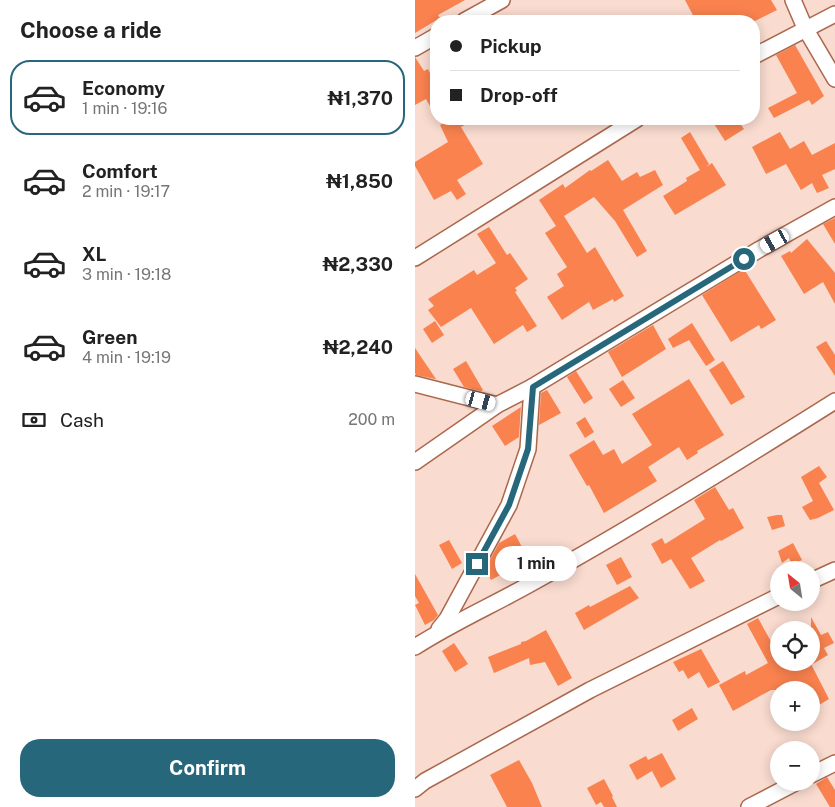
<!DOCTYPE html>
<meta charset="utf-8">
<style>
:root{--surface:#fff;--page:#f2f2f2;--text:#222;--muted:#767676;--line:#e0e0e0;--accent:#27677b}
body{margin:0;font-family:"Public Sans",sans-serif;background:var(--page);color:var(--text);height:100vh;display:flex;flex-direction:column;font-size:19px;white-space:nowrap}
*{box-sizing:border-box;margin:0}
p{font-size:16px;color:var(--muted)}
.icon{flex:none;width:28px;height:28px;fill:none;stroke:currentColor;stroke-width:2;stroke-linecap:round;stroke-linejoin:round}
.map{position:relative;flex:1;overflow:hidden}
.drawer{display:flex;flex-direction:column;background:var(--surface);width:415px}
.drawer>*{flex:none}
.top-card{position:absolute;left:15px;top:15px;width:330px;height:110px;border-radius:20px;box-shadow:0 2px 12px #0003;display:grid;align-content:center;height:110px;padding:0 20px;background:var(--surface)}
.needle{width:32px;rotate:330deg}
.tools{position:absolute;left:355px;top:561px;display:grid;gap:10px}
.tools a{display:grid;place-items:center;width:50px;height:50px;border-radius:50%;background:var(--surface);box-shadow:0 2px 12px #0003;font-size:25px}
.end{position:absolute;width:22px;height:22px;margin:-11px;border:6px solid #27677b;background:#fff;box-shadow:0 0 0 2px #fff}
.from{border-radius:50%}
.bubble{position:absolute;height:35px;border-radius:18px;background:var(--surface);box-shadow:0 2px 12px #0003;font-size:16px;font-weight:700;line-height:35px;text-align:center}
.car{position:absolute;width:15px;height:30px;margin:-15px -8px;border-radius:6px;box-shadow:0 0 4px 1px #0007;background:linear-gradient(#fff 24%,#345 0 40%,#fff 0 76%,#345 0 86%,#fff 0)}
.top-card b{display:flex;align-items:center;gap:18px;height:48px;font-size:19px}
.top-card b+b{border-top:1px solid var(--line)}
.top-card i{width:12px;height:12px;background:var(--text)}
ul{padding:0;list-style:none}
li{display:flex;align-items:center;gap:15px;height:75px;margin:0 10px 8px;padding:0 10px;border:2px solid transparent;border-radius:20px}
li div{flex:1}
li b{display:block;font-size:19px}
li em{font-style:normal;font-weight:700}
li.on{border-color:var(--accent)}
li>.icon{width:45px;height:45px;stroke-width:1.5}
h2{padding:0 20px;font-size:22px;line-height:60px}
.pay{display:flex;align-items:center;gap:12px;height:55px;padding:0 20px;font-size:19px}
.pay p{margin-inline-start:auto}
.primary-button{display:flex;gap:10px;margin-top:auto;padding:10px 20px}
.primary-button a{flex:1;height:58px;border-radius:20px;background:var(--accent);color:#fff;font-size:20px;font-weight:700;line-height:58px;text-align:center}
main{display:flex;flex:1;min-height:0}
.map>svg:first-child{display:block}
.building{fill:#f9824f}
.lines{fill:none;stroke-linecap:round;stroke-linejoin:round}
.minor-casing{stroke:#aa684d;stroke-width:18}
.minor{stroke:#fff;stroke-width:15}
.route{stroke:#27677b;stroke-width:6}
</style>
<main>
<section class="drawer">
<h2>Choose a ride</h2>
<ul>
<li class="on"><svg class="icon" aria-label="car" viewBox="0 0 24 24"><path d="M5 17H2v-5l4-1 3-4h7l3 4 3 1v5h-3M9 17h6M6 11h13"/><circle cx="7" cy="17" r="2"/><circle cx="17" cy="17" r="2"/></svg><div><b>Economy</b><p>1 min · 19:16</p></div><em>₦1,370</em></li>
<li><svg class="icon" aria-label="car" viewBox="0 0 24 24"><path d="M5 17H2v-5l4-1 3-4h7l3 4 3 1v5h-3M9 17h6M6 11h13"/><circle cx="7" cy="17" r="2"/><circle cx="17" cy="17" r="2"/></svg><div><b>Comfort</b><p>2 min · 19:17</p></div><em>₦1,850</em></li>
<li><svg class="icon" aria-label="car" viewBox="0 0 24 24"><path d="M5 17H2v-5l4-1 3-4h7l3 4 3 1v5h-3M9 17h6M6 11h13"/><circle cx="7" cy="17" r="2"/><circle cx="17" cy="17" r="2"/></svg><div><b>XL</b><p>3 min · 19:18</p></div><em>₦2,330</em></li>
<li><svg class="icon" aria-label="car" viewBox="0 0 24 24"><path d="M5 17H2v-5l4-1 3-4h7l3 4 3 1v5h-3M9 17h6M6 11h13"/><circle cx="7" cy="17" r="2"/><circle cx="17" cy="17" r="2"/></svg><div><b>Green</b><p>4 min · 19:19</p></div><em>₦2,240</em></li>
</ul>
<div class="pay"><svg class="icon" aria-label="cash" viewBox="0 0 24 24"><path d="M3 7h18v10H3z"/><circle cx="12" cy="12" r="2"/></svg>Cash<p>200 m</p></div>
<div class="primary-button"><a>Confirm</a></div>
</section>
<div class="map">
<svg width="420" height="807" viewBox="0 0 420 807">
<rect width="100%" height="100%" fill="#f9dbcf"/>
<g class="building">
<path d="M 0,0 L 50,0 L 23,15 L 25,18 L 0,33 Z"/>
<path d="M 270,0 L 356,0 L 362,10 L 340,21 L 281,21 Z"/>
<path d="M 380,45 L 409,96 L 397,105 L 394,100 L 359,118 L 353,108 L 382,93 L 361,55 Z"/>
<path d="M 0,57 L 9,71 L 13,69 L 21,85 L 21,117 L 11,99 L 0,105 Z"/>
<path d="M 37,119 L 61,119 L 46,127 L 68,164 L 42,180 L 51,194 L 42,200 L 36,191 L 19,200 L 0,166 L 0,162 L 33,142 L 25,125 Z"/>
<path d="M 296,119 L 322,119 L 329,129 L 310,141 Z"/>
<path d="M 275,132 L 294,164 L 291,167 L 297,163 L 311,185 L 260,215 L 248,196 L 272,181 L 271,178 L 285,170 L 266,138 Z"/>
<path d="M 365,132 L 375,149 L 389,141 L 397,155 L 420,143 L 420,169 L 407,175 L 414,188 L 402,193 L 397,183 L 386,190 L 371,164 L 351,174 L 337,147 Z"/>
<path d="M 193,160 L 207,181 L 222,172 L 225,177 L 240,170 L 248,185 L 208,210 L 232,251 L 222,257 L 200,221 L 179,197 L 149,216 L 172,253 L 180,247 L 209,296 L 199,302 L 198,299 L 178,310 L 174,302 L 147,320 L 132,297 L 149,286 L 142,274 L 152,267 L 130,233 L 141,226 L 124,200 L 148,184 L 150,188 L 175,170 L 176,171 Z"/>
<path d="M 420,218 L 420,244 L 408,224 Z"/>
<path d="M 74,227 L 92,255 L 95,253 L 113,279 L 100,288 L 102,291 L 100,292 L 122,326 L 112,332 L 108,325 L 79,344 L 56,308 L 26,327 L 13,310 L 19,306 L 13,299 L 59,270 L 62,275 L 81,263 L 62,234 Z"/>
<path d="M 392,239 L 420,273 L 420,304 L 408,282 L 389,294 L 366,256 L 375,251 L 376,253 Z"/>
<path d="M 329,269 L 361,320 L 346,329 L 344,325 L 316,342 L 287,295 Z"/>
<path d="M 20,321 L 29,335 L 17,343 L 8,329 Z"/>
<path d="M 277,323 L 300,360 L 291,366 L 274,340 L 258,348 L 253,339 Z"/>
<path d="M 238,325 L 251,349 L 207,377 L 193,352 Z"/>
<path d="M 411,341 L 420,355 L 420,376 L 401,347 Z"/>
<path d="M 0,348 L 21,379 L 20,379 L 1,375 L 0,373 Z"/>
<path d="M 51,361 L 68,390 L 66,391 L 49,387 L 38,369 Z"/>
<path d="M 308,361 L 330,397 L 316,405 L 294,370 Z"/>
<path d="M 161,371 L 178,398 L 169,404 L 152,377 Z"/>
<path d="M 274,379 L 309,435 L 282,451 L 283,453 L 272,460 L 264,447 L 233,467 L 242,481 L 189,513 L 174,485 L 172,486 L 154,455 L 179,440 L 188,455 L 199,449 L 207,464 L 237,445 L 217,414 Z"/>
<path d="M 208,380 L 220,398 L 206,407 L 194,389 Z"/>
<path d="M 132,390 L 146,413 L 124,425 L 126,393 Z"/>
<path d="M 106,405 L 104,437 L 90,446 L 77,426 L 106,407 Z"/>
<path d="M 170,417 L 179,432 L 170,438 L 161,423 Z"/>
<path d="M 404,466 L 412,477 L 404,483 L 419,510 L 403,518 L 395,520 L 387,507 L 398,501 L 386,477 Z"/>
<path d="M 300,487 L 314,510 L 318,508 L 329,528 L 306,541 L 305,540 L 276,558 L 290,581 L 275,589 L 256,559 L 247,564 L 236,544 L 247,538 L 250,544 L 290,519 L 279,500 Z"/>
<path d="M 362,515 L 367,515 L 370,526 L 357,530 L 352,517 Z"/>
<path d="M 100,534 L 115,562 L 105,568 L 104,565 L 76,580 L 70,569 L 84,543 Z"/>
<path d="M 34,540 L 47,563 L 37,569 L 24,545 Z"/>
<path d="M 378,543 L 387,560 L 377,565 L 374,558 L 367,563 L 363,551 Z"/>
<path d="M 206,557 L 217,577 L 202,585 L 191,565 Z"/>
<path d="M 0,574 L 23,615 L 19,620 L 10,625 L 0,605 L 4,603 L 0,596 Z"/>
<path d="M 215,586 L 224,598 L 169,630 L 160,613 L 174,605 L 175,607 Z"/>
<path d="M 396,617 L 406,635 L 413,632 L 419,643 L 409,648 L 413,655 L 396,665 Z"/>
<path d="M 343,618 L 364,656 L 364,662 L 395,662 L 414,699 L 404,705 L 396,690 L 356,690 L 318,711 L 304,685 L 330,671 L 331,675 L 353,663 L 332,624 Z"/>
<path d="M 131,630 L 157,678 L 143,686 L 130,662 L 115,665 L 114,658 L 79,673 L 73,657 L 106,644 L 106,642 L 111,641 Z"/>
<path d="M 39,643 L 53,664 L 40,672 L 27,651 Z"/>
<path d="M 286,649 L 305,682 L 293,688 L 284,672 L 273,679 L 268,670 L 264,672 L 258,662 Z"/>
<path d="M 277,708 L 283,719 L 263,731 L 257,720 Z"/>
<path d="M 247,753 L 261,779 L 246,788 L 237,771 L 222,780 L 214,765 L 231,756 L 233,760 Z"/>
<path d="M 104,760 L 117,783 L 127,807 L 92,807 L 75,775 Z"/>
<path d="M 412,777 L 420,790 L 420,807 L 415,807 L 401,784 Z"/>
<path d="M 189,779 L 198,796 L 197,797 L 202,807 L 189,807 L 186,802 L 181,805 L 172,788 Z"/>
</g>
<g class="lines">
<defs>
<g id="minor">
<path d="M 378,0 L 390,28 L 420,79"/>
<path d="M 49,21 L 87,0"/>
<path d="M 0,48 L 21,36"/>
<path d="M 339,56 L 420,14"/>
<path d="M 0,258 L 222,119"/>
<path d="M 0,384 L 82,405"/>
<path d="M 0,462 L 82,405 L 117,387 L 345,249 L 420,207"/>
<path d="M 396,581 L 420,570"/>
<path d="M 24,629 L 32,619 L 94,505 L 113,449 L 117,387"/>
<path d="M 0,647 C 37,623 78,605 117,583 C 220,526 320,464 420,401"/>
<path d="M 396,775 L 420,763"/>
<path d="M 0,789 L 10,781 L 175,690 L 364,596"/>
<path d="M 334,807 L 382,782"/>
</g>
</defs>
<use href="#minor" class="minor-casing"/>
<use href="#minor" class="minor"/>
</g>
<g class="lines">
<path class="route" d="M 62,564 L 94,505 L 113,449 L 118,387 L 329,259"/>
</g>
</svg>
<div class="tools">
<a><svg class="needle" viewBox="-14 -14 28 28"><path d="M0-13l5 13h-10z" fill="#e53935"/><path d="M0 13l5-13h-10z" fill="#767676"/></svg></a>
<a><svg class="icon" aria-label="locate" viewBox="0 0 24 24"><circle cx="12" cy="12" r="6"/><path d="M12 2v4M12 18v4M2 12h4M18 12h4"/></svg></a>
<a>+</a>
<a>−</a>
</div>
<i class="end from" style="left:329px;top:259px"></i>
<i class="end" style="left:62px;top:564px"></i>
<div class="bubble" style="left:80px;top:546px;width:82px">1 min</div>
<i class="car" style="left:360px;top:241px;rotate:241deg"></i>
<i class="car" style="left:66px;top:401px;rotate:105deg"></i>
<div class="top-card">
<b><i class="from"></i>Pickup</b>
<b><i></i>Drop-off</b>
</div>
</div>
</main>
